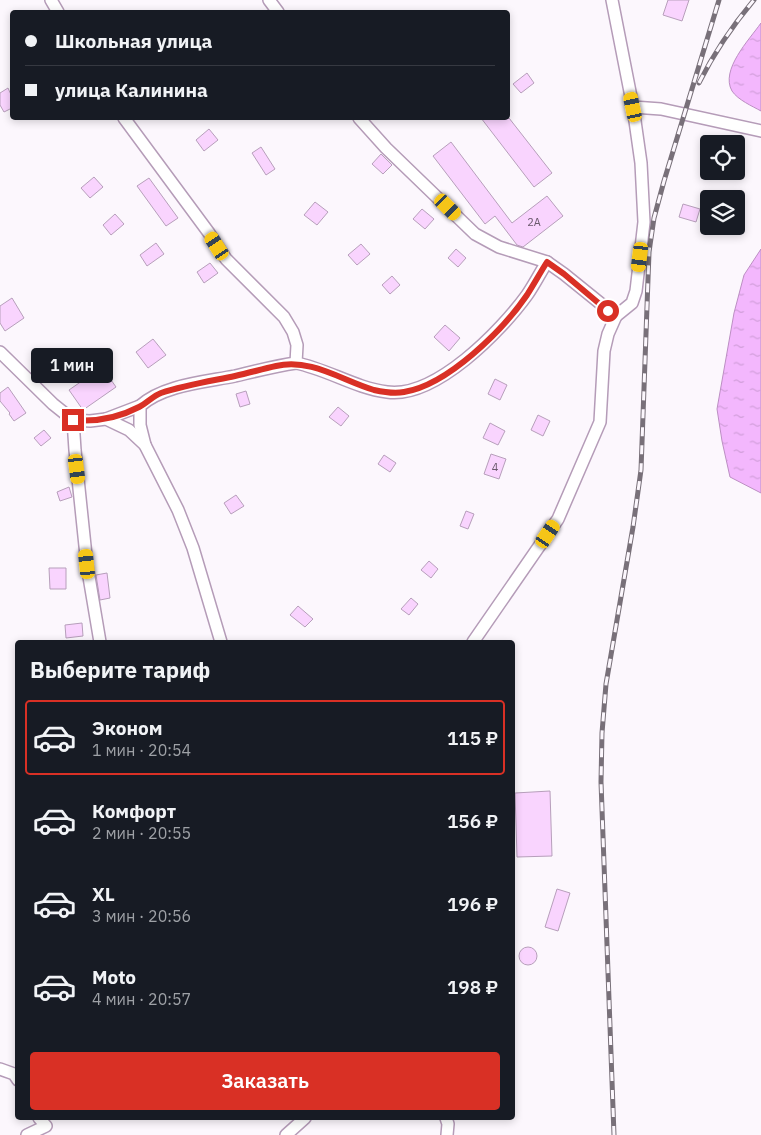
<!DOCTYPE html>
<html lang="ru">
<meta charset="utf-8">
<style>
:root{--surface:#171b24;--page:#20242c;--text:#f1f3f6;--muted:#9ea1a6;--line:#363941;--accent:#d93025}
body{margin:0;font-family:"IBM Plex Sans",sans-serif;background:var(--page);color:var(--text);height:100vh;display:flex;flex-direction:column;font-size:19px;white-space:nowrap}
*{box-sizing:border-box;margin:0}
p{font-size:16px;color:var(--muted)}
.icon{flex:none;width:28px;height:28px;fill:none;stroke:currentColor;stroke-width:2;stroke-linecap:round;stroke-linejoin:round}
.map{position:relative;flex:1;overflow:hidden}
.details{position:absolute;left:15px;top:640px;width:500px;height:480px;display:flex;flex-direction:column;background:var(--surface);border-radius:5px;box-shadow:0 2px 8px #0003}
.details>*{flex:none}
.hud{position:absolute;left:10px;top:10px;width:500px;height:110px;border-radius:5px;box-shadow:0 2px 8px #0003;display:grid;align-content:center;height:110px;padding:0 15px;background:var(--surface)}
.fabs{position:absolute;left:700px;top:135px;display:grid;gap:10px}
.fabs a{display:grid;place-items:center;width:45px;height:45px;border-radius:5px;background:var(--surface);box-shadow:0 2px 8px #0003;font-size:25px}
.end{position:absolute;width:22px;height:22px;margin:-11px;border:6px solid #d93025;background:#fff;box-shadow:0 0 0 2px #fff}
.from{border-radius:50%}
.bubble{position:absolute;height:35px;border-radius:5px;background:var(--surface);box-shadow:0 2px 8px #0003;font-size:16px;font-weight:600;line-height:35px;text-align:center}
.car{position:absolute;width:15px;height:30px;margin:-15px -8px;border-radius:6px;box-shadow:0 0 4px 1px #0007;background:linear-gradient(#f5c518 24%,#345 0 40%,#f5c518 0 76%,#345 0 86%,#f5c518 0)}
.hud b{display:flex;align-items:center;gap:18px;height:48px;font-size:19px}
.hud b+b{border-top:1px solid var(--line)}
.hud i{width:12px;height:12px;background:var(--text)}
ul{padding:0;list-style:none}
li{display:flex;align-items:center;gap:15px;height:75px;margin:0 10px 8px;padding:0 5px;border:2px solid transparent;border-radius:5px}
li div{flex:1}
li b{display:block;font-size:19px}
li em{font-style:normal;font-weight:600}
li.on{border-color:var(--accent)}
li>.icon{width:45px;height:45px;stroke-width:1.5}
h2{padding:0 15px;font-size:22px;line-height:60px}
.cta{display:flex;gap:10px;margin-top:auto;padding:10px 15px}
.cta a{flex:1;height:58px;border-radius:5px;background:var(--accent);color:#fff;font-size:20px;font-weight:600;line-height:58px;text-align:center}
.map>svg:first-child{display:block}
.water{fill:url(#water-ripples);stroke:#bc8ec3}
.building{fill:#f9d4fe;stroke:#b79fbb}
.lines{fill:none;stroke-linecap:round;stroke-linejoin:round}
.minor-casing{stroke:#b59cb8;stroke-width:14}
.minor{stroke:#fff;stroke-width:11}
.rail-casing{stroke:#787079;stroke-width:5}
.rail{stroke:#fcf7fd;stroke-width:3;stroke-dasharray:9;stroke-linecap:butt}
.route{stroke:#d93025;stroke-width:6}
.labels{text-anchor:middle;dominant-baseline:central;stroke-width:4;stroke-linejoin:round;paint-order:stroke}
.number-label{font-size:11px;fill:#6a596c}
</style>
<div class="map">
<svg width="761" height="1135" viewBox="0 0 761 1135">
<defs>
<pattern id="water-ripples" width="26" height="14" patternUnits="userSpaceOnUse" patternTransform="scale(1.25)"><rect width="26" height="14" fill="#f3b7fd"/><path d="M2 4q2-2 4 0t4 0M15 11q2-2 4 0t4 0" fill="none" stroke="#d19eda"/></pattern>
</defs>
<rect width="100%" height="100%" fill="#fcf7fd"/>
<g class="water">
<path d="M 761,23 L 761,111 C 752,106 738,100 732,91 C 720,70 749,40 761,23 Z"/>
<path d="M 761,249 L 761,493 L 730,477 L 722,441 L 717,409 L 734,313 L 744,275 Z"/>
</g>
<g class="building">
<path d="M 668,0 L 689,0 L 682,21 L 663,15 Z"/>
<path d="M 527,73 L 534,83 L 521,93 L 513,84 Z"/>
<path d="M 8,88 L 12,97 L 12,108 L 4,112 L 0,105 L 0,93 Z"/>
<path d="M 481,118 L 509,118 L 552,173 L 534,187 Z"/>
<path d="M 209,129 L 218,140 L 204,151 L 196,140 Z"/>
<path d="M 451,142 L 512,223 L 547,196 L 563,216 L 523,247 L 517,245 L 495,216 L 485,224 L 433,156 Z"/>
<path d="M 261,147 L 275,169 L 266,175 L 252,153 Z"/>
<path d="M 381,154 L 392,165 L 383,174 L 372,164 Z"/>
<path d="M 94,177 L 103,187 L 90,198 L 81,188 Z"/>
<path d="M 149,178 L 178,218 L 166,226 L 137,186 Z"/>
<path d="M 315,202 L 328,212 L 317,225 L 304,215 Z"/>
<path d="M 683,204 L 700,209 L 696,222 L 679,217 Z"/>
<path d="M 422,209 L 434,219 L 425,229 L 413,219 Z"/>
<path d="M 115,214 L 124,224 L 111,235 L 103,225 Z"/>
<path d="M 156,243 L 164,254 L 147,266 L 140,255 Z"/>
<path d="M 361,244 L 370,254 L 357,265 L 348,255 Z"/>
<path d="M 456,249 L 466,258 L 458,267 L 448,258 Z"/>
<path d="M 210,263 L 218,273 L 204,283 L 197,272 Z"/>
<path d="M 392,276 L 400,285 L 390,294 L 382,285 Z"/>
<path d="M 12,298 L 24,318 L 5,331 L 0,323 L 0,306 Z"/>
<path d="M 445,325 L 460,338 L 449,351 L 434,337 Z"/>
<path d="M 153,339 L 166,355 L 148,368 L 136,352 Z"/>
<path d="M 102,367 L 116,387 L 83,410 L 69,390 Z"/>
<path d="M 495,379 L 507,385 L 500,400 L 488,394 Z"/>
<path d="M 8,387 L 26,413 L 14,421 L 9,414 L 10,413 L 0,401 L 0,393 Z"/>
<path d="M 246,391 L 250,404 L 240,407 L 236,394 Z"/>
<path d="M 338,407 L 349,416 L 341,426 L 329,417 Z"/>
<path d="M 538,415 L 550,421 L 543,436 L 531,430 Z"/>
<path d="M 490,423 L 505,431 L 498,445 L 483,438 Z"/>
<path d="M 44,430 L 51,438 L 41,446 L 34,438 Z"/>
<path d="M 491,454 L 506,459 L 499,479 L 484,474 Z"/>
<path d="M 384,455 L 396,463 L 390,472 L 378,464 Z"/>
<path d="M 69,487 L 72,497 L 60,501 L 57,492 Z"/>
<path d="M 236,495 L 244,506 L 231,514 L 224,503 Z"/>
<path d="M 466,511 L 474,514 L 468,529 L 460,526 Z"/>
<path d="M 429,561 L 438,569 L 431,578 L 421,570 Z"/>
<path d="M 49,568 L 66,568 L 66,589 L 50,589 Z"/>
<path d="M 107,573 L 110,598 L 100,600 L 96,575 Z"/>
<path d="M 411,598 L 418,604 L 409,615 L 401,609 Z"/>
<path d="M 298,606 L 313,619 L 305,627 L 290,615 Z"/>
<path d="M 82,623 L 83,636 L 66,638 L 65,625 Z"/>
<path d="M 550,791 L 552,856 L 517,857 L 515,793 Z"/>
<path d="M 557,889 L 570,893 L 558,931 L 545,927 Z"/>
<circle cx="528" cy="956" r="9"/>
</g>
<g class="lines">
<defs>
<g id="minor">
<path d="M 51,0 L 58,12"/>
<path d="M 269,0 L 278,12"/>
<path d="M 633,107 L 661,109 L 761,131"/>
<path d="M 124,118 L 209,233 L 226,259 L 284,317 L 293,332 L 297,345 L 296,363 C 327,369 355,388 387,392 C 435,399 501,331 527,295 C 534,285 540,273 547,262"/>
<path d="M 359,118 L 386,148 L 475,234 L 499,247 L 547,262 L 564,274 L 616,316"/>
<path d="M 0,352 L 53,404 L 73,420 L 90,421 L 106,419 L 129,430 L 145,445 L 178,510 L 193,548 L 221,642"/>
<path d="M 106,419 L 140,406"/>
<path d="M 73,420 L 75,450 L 87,565 L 100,642"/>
<path d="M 145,445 L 140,425 L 140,406 C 163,385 205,382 235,376 C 256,371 275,366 296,363"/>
<path d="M 473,642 L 558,519 L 600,422 L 604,351 L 608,334 L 616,316 L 632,303 L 636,291 L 644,222 L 641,163 L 633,107 L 612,0"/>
<path d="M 0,1069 L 14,1074 L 18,1080"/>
<path d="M 446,1118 L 448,1124 L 447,1135"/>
<path d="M 27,1135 L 46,1126 L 39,1118"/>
<path d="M 286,1135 L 305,1118"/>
</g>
</defs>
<use href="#minor" class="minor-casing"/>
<use href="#minor" class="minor"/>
<defs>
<g id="rail">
<path d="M 699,83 C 714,53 733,25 754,0"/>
<path d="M 614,1135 L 601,782 L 602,733 L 606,684 L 633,527 L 641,470 L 649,252 L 654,218 L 664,181 L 719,0"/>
</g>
</defs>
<use href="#rail" class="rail-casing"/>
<use href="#rail" class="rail"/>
</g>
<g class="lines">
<path class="route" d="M 73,420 C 96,422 118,418 139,407 C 147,403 153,396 161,393 C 185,385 211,381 235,376 C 249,373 262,369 276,366 C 311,358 341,380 374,390 C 383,392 394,394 404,392 C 448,385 503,330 527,295 C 534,284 540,273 547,262 L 564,274 L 608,311"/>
</g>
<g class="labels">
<g class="number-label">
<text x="534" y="222">2А</text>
<text x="495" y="467">4</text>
</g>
</g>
</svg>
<div class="fabs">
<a><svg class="icon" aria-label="locate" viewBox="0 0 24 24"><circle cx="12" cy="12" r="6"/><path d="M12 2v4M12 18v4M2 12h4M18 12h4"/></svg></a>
<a><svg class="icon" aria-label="layers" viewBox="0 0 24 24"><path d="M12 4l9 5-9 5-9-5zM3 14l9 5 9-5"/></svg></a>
</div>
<i class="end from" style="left:608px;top:311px"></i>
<i class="end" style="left:73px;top:420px"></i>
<div class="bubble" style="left:31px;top:348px;width:82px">1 мин</div>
<i class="car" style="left:633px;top:107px;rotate:348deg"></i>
<i class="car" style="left:448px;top:207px;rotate:135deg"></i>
<i class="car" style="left:217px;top:246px;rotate:327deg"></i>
<i class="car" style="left:640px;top:257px;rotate:187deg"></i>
<i class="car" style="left:77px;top:469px;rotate:173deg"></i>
<i class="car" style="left:548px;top:534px;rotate:34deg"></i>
<i class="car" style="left:87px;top:564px;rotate:354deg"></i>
<div class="hud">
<b><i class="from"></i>Школьная улица</b>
<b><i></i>улица Калинина</b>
</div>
<section class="details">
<h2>Выберите тариф</h2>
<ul>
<li class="on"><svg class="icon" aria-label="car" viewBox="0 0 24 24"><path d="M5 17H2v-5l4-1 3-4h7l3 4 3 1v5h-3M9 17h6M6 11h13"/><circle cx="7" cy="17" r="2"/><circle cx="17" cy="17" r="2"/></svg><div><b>Эконом</b><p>1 мин · 20:54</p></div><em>115 ₽</em></li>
<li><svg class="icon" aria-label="car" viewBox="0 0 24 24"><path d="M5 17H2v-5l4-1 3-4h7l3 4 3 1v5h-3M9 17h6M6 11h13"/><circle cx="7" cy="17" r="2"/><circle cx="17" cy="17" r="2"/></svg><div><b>Комфорт</b><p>2 мин · 20:55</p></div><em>156 ₽</em></li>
<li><svg class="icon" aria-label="car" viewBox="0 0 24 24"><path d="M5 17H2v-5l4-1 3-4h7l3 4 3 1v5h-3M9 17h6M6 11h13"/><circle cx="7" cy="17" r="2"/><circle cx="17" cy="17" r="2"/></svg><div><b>XL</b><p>3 мин · 20:56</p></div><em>196 ₽</em></li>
<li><svg class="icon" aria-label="car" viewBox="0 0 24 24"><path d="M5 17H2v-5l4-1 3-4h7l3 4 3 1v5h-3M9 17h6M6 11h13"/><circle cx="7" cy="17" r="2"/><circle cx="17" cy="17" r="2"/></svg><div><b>Moto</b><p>4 мин · 20:57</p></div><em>198 ₽</em></li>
</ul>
<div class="cta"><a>Заказать</a></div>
</section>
</div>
